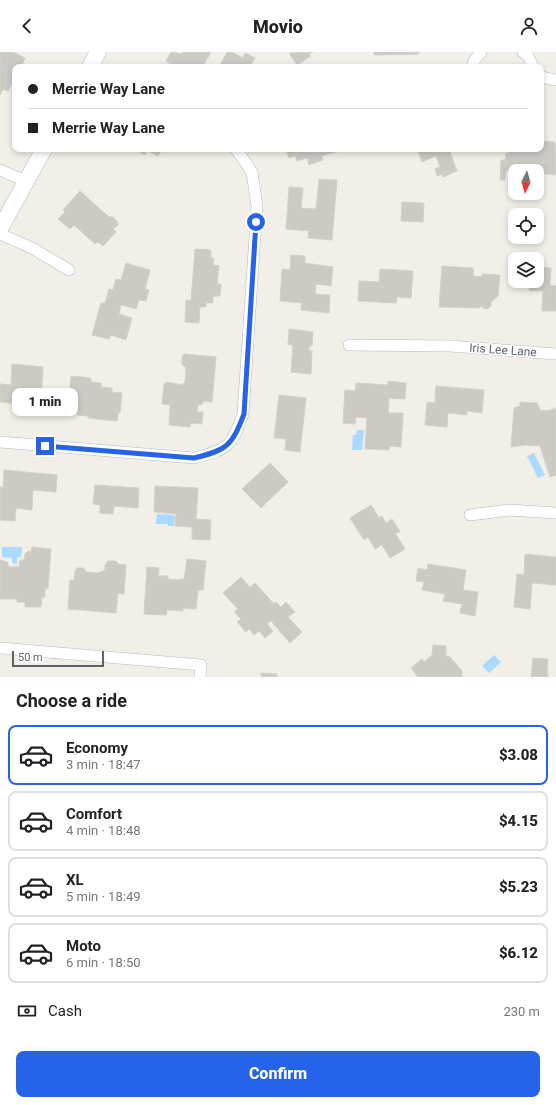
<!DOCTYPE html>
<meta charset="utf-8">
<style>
:root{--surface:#fff;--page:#f6f6f6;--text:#222;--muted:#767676;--line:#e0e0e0;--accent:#2563eb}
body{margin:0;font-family:Roboto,sans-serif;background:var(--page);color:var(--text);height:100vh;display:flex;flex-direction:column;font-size:15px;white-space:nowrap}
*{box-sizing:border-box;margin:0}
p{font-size:13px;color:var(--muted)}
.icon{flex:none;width:22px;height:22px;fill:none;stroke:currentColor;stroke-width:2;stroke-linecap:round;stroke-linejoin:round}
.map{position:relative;height:625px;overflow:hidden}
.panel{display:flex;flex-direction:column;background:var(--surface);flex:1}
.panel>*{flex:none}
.guide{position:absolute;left:12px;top:12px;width:532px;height:88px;border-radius:8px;box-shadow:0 2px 6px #0003;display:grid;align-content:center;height:88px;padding:0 16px;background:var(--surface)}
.needle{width:26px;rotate:185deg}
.tools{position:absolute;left:508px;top:112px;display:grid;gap:8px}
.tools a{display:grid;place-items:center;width:36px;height:36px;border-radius:8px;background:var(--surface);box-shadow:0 2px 6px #0003;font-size:20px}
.scale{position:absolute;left:12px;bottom:10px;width:92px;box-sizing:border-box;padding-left:4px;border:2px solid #5f6368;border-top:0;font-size:11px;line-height:14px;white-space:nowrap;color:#5f6368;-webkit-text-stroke:3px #fff;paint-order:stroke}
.end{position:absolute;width:18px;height:18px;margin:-9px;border:5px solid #2563eb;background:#fff;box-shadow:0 0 0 2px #fff}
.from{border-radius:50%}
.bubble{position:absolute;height:28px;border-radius:8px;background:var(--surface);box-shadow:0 2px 6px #0003;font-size:13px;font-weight:800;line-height:28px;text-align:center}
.guide b{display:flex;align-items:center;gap:14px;height:38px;font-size:15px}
.guide b+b{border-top:1px solid var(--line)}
.guide i{width:10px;height:10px;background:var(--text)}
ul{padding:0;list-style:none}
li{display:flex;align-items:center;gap:12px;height:60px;margin:0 8px 6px;padding:0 8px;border:2px solid var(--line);border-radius:8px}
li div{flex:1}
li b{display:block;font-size:15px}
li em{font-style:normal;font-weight:800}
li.selected{border-color:var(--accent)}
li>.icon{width:36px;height:36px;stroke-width:1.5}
h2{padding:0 16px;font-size:18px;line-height:48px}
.pay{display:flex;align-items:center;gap:10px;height:44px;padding:0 16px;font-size:15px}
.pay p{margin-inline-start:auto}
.button{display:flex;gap:8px;margin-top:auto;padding:8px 16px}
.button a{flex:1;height:46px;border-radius:8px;background:var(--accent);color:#fff;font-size:16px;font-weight:800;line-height:46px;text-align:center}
header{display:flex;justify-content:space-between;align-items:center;height:52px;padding:0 16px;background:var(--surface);font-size:18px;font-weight:800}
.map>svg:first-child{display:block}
.water{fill:#aadaff}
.building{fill:#cccac5;stroke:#d6d1c6}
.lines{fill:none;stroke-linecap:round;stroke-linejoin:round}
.street-casing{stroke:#b5b8bc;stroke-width:12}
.secondary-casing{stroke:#b6babf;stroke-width:17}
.street{stroke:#fff;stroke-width:11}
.secondary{stroke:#fff;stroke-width:16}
.route{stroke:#2563eb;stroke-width:5}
.labels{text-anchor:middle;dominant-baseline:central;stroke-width:3;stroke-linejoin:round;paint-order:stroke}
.street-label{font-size:12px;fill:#5f6368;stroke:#fff}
</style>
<header><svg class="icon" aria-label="back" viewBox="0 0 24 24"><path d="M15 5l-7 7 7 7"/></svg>Movio<svg class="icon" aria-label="person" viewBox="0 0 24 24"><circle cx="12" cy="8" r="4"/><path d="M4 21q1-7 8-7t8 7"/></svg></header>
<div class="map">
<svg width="556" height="625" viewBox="0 0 556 625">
<rect width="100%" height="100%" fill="#f1efe8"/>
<g class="water">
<path d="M 357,378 L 364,378 L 362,398 L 352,398 L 353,383 L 356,383 Z"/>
<path d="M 534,401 L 545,423 L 538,426 L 527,404 Z"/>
<path d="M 157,462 L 174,463 L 175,465 L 174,474 L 168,474 L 168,472 L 156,472 Z"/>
<path d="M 2,495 L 22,495 L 21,505 L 17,505 L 17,512 L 12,511 L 12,506 L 2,505 Z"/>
<path d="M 494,603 L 501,610 L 489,621 L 482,614 Z"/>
</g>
<g class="building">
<path d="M 0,0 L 13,0 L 25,6 L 21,15 L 15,15 L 15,26 L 8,39 L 3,37 L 0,43 Z"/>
<path d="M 171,0 L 182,2 L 183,0 L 211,0 L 204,12 L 209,15 L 175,15 L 166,9 Z"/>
<path d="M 227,0 L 232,0 L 243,6 L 245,1 L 255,6 L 251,12 L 256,15 L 219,15 Z"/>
<path d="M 313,0 L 309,2 L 311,4 L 297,13 L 289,1 Z"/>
<path d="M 374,0 L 419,0 L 419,2 L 374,3 Z"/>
<path d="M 541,89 L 555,90 L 556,123 L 537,121 L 537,119 L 506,119 L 505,128 L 500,128 L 501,108 L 505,108 L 506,101 L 509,102 L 509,97 L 541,97 Z"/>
<path d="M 134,97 L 162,97 L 158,104 L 147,98 L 145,103 Z"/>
<path d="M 286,97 L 342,97 L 342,98 L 322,104 L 323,108 L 309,113 L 307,106 L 297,109 L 295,104 L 289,106 Z"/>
<path d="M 417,97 L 456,97 L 450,100 L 457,119 L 443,125 L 442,122 L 437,124 L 435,117 L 440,115 L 436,104 L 422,110 Z"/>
<path d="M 319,127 L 337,128 L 332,188 L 308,186 L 309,179 L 286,177 L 289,135 L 303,136 L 301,156 L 316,157 Z"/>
<path d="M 80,139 L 109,165 L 113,165 L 117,169 L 118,173 L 113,177 L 116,180 L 103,194 L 98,190 L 95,192 L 74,173 L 70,177 L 58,167 L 65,160 L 63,158 Z"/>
<path d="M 402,150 L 424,151 L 423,170 L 401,169 Z"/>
<path d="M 195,197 L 211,198 L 211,206 L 214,206 L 213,213 L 219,214 L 217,232 L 221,232 L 220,244 L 213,244 L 213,251 L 206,251 L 206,255 L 200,255 L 199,271 L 185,270 L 186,248 L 191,249 Z"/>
<path d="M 291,203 L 305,204 L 305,211 L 333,215 L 331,234 L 316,232 L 315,242 L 330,243 L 329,261 L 301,258 L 302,251 L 280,249 L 282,217 L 290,218 Z"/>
<path d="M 126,211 L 150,218 L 145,237 L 149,238 L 146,249 L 139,248 L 136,257 L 121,253 L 119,262 L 132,266 L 126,288 L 111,283 L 109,287 L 92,283 L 101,251 L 105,251 L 109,237 L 113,238 L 116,227 L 121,228 Z"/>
<path d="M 442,214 L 473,216 L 473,224 L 482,225 L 482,222 L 500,223 L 498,244 L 491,250 L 491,254 L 487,257 L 483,256 L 480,253 L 480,256 L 439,255 Z"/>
<path d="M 537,215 L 551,216 L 550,233 L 556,234 L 556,259 L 542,259 L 543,239 L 529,239 L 530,229 L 537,229 Z"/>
<path d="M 380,217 L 413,219 L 411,246 L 397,245 L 396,251 L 358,249 L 359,229 L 379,230 Z"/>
<path d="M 289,277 L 313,280 L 312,294 L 309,294 L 309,299 L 312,299 L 311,322 L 291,320 L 293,293 L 288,292 Z"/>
<path d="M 184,302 L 216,305 L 212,350 L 204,349 L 201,353 L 198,353 L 197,360 L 203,360 L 202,372 L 191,371 L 190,375 L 169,373 L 170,353 L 162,352 L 164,332 L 167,330 L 182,333 L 185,330 L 186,315 L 182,313 L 182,305 Z"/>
<path d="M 12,312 L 43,315 L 41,347 L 39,351 L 38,362 L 23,361 L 24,352 L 0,350 L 0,332 L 11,333 Z"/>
<path d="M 71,324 L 91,326 L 91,330 L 101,331 L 101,335 L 112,336 L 112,340 L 122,341 L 120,361 L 118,361 L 117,369 L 88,366 L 88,364 L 77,363 L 78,350 L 69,349 Z"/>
<path d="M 388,329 L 406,331 L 405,347 L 389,346 L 388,361 L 403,361 L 401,395 L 390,394 L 389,398 L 365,397 L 367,366 L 356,365 L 355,372 L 343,371 L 345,338 L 355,339 L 356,331 L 388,333 Z"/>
<path d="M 436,334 L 484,338 L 482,361 L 467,359 L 467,363 L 448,361 L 447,375 L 425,373 L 427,350 L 435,351 Z"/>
<path d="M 279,343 L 306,346 L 300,400 L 285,398 L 286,387 L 274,386 Z"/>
<path d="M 520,350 L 537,351 L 540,358 L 548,359 L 556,356 L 556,423 L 550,425 L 540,394 L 525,393 L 511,395 L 514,356 L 520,354 Z"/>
<path d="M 270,411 L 288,430 L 261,456 L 242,437 Z"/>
<path d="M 4,418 L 57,423 L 56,440 L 33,438 L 32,458 L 16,456 L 15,469 L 0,468 L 0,435 L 3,435 Z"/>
<path d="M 95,433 L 139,436 L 138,456 L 114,454 L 113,462 L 100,461 L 100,453 L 93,452 Z"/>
<path d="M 155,434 L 198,436 L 196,467 L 211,468 L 210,488 L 192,487 L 192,475 L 175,474 L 176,462 L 154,460 Z"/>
<path d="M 371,453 L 379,466 L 382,464 L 386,471 L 392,467 L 400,480 L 395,481 L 405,497 L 390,506 L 382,493 L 375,497 L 368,485 L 364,488 L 350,466 Z"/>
<path d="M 32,495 L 51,497 L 48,537 L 45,536 L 45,545 L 42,545 L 41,555 L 25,555 L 25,550 L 17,550 L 17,547 L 0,547 L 0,508 L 7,510 L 9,515 L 19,515 L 20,508 L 24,508 L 25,502 L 28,499 L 31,500 Z"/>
<path d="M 525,502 L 556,505 L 556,533 L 532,531 L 530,557 L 514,555 L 517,522 L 524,523 Z"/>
<path d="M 187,507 L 206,509 L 203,538 L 198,538 L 196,557 L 183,556 L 183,559 L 167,558 L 166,563 L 144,562 L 147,515 L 159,516 L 158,524 L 168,524 L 168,527 L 179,528 L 179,527 L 184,527 Z"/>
<path d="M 108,509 L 116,509 L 118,512 L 126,513 L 124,542 L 118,541 L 116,561 L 68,557 L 70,528 L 74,528 L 75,519 L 77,516 L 83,516 L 86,520 L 98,521 L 105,518 L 105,513 Z"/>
<path d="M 428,512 L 466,518 L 463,538 L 478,540 L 475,564 L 460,561 L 462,552 L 443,549 L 445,542 L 422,538 L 424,530 L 416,529 L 418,516 L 427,518 Z"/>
<path d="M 241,525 L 250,535 L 255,531 L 274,552 L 276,550 L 281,555 L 286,550 L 295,560 L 288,565 L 302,580 L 290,591 L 271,569 L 267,572 L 273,579 L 265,586 L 259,579 L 254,583 L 249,577 L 246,580 L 237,570 L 241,567 L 234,560 L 238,557 L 223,541 Z"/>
<path d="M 433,593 L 446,594 L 446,604 L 450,605 L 462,619 L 462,625 L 418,625 L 411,616 L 422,607 L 424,610 L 432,603 Z"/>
<path d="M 533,606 L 548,607 L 547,621 L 549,625 L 531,625 Z"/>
<path d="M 261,621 L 277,622 L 277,625 L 261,625 Z"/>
</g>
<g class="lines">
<defs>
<g id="street">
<path d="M 523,0 L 528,4 L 533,15"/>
<path d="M 472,15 L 474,9 L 481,0"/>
<path d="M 541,25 L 556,28"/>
<path d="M 0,118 L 26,129"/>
<path d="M 0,182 L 32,196 L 69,218"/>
<path d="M 349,293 L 450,294 L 556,302"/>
<path d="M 0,390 L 194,406 C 228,398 232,394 243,362 L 257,154 L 252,120 L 236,97"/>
<path d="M 470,463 L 509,458 L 556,461"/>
<path d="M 0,596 L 201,613 L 200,625"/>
</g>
<g id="secondary">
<path d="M 90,15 L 98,0"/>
<path d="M 0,177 L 44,97"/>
</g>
</defs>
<use href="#street" class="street-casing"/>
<use href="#secondary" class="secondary-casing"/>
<use href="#street" class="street"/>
<use href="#secondary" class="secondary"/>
</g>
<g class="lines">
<path class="route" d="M 45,394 L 194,406 C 228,398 232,393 244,362 L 256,170"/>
</g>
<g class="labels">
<g class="street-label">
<text transform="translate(503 298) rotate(4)">Iris Lee Lane</text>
</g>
</g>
</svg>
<div class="tools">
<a><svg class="needle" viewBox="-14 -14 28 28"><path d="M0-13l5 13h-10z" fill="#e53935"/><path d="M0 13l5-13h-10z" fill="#767676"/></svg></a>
<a><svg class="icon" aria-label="locate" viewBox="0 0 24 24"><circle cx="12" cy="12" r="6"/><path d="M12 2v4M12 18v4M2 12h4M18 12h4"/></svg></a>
<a><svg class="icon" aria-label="layers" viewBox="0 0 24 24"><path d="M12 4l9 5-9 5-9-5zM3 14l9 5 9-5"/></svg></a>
</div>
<div class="scale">50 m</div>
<i class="end from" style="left:256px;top:170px"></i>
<i class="end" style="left:45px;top:394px"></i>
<div class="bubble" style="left:12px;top:336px;width:66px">1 min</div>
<div class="guide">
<b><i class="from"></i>Merrie Way Lane</b>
<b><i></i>Merrie Way Lane</b>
</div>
</div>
<section class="panel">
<h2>Choose a ride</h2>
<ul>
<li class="selected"><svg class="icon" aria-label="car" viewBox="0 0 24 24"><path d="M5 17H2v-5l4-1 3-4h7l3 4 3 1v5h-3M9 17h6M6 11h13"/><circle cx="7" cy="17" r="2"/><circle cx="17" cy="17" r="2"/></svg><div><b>Economy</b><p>3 min · 18:47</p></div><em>$3.08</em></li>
<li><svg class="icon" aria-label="car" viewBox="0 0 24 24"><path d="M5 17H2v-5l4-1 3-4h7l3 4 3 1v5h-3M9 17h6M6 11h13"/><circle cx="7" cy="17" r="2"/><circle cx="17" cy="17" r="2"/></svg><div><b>Comfort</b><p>4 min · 18:48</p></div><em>$4.15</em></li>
<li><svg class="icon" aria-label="car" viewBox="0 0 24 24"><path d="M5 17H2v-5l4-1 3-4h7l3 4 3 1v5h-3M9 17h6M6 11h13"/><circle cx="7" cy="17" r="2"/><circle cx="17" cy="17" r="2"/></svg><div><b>XL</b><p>5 min · 18:49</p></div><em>$5.23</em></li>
<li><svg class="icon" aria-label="car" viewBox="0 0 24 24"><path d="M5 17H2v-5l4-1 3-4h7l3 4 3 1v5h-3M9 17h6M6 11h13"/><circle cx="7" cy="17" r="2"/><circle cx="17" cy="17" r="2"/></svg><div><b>Moto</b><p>6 min · 18:50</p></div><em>$6.12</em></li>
</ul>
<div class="pay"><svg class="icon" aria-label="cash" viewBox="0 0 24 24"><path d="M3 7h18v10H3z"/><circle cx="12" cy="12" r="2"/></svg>Cash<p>230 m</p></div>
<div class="button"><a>Confirm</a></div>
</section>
